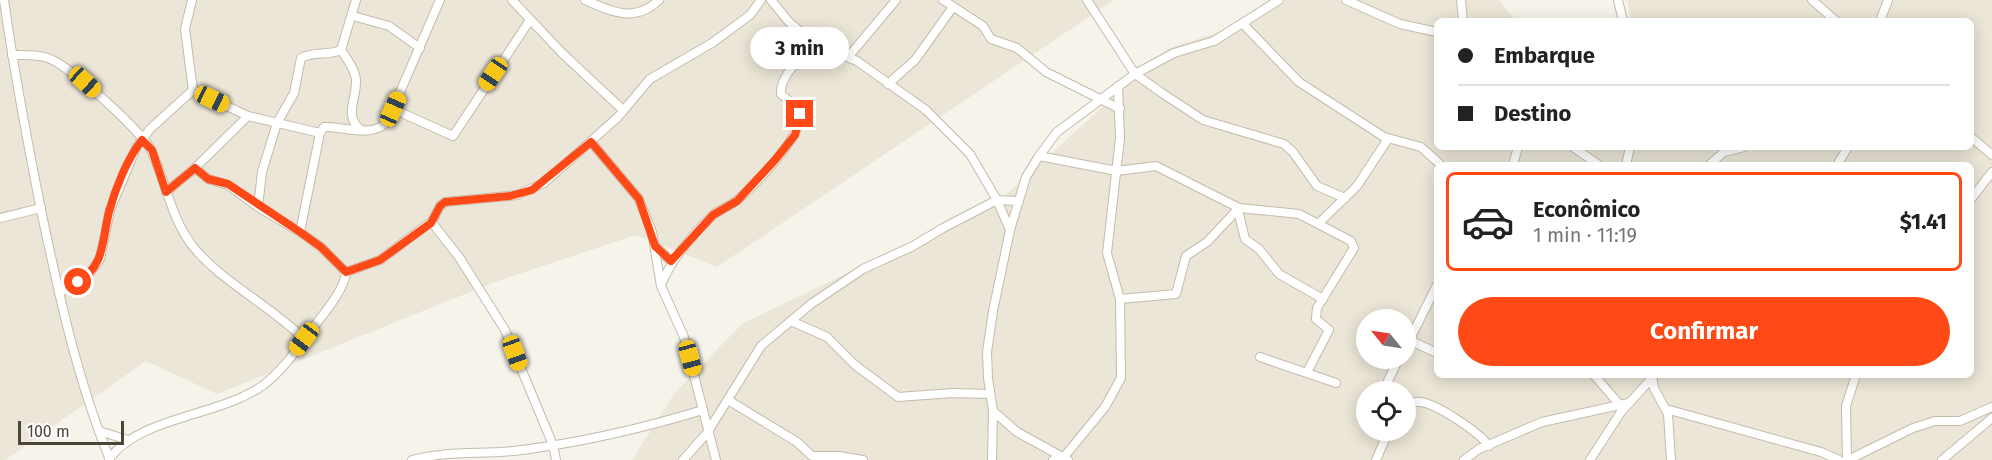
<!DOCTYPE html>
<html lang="pt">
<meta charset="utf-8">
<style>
:root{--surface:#fff;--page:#f2f2f2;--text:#222;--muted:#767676;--line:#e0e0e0;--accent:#ff4a18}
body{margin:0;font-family:"Fira Sans",sans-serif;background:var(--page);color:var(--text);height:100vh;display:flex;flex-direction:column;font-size:22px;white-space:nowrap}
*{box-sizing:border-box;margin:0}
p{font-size:20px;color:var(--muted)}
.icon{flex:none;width:33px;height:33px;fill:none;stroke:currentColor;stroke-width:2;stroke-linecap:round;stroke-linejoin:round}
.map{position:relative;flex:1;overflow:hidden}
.details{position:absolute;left:1434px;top:162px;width:540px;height:216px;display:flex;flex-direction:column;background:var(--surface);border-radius:9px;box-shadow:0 3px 15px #0003}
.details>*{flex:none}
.hud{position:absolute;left:1434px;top:18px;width:540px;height:132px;border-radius:9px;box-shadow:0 3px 15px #0003;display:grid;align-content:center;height:132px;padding:0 24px;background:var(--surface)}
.needle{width:39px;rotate:300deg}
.buttons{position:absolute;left:1356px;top:309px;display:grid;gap:12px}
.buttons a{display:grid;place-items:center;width:60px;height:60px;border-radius:50%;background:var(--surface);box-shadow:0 3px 15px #0003;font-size:30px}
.scale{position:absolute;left:18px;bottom:15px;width:106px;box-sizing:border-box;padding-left:6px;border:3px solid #4b4537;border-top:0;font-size:16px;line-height:21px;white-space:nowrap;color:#4b4537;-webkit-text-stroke:4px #fff;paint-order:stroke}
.end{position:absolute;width:27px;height:27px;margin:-14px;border:8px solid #ff4a18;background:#fff;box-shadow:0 0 0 3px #fff}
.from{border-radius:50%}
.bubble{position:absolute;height:42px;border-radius:21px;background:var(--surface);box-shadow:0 3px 15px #0003;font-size:20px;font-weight:700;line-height:42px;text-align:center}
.car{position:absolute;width:18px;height:36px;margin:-18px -9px;border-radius:8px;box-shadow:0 0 4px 2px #0007;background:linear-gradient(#f5c518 24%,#345 0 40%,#f5c518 0 76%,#345 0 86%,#f5c518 0)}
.hud b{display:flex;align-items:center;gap:21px;height:57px;font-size:22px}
.hud b+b{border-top:2px solid var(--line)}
.hud i{width:15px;height:15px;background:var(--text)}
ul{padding:10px 0 0;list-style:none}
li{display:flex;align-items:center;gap:18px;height:99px;margin:0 12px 9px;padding:0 12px;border:3px solid transparent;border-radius:9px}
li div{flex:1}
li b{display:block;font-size:22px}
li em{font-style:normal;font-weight:700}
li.selected{border-color:var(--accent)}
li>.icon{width:54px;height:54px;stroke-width:1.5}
.primary-button{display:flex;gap:12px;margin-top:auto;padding:12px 24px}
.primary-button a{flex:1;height:69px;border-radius:36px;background:var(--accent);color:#fff;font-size:24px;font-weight:700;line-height:69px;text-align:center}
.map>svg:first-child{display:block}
.residential{fill:#ebe6d7;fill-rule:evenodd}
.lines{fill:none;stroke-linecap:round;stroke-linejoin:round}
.minor-casing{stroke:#c3bcab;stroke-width:10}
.minor{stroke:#fff;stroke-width:8}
.route{stroke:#ff4a18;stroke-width:8}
</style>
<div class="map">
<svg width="1992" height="460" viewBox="0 0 1992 460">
<rect width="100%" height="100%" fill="#f6f3ea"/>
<g class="residential">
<path d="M 0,0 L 1114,0 L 717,267 L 636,235 L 495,282 L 217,394 L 146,361 L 5,460 L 0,460 Z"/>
<path d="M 1270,0 L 1499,0 L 1516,21 L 1437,21 L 1437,147 L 1971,147 L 1971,21 L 1630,21 L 1628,0 L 1992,0 L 1992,460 L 632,460 L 674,394 L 742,324 L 1002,198 L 1167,49 L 1252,21 ZM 1437,165 L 1971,165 L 1971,375 L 1437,375 ZM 1366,320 L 1406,320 L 1406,358 L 1366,358 ZM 1366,392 L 1406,392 L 1406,430 L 1366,430 Z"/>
</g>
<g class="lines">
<defs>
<g id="minor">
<path d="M 4,0 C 14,71 27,140 41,210 C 59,295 77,379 110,460"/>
<path d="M 512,0 L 562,53 L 623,110"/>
<path d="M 585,0 C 612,12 635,23 659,0"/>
<path d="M 771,0 L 789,22 L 817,45 L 857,61 L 926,110 L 970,154 L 997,200 L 1010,230"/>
<path d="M 943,0 L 983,26 L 991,39 L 1017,48 L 1046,72 L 1120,109"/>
<path d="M 1087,0 L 1135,74 L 1162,93 L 1203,120 L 1284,144 L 1293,152 L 1317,186 L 1345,198"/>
<path d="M 1346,0 L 1400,24 L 1437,32"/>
<path d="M 1461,0 L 1463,21"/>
<path d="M 1618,0 L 1623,21"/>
<path d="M 1812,0 L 1836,21"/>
<path d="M 353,16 L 389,26 L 420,48"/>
<path d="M 1880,21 L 1888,0"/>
<path d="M 1243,24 L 1299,82 L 1384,137 L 1421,147 L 1441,165"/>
<path d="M 341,50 C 347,59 355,69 356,80 C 357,99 343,116 361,130"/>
<path d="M 12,55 C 24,55 36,54 48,58 C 69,65 144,133 152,152 C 166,183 172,222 195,249 C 225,284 271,306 304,339"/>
<path d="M 849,56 L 896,0"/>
<path d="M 888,84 L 915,60 L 953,7"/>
<path d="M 193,90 L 248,116"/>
<path d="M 393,109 L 453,136 L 530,20"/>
<path d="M 1971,137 L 1992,155"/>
<path d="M 591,142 L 639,199 L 652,232 L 661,286 L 684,337 L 716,460"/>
<path d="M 1573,147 L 1599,165"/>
<path d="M 1039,156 L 1117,171 L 1156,166 L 1239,208 L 1299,214 L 1351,241 L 1354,248 L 1317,308 L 1316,319 L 1329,330 L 1307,372"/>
<path d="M 1513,165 L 1518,147"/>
<path d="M 1626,165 L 1630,147"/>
<path d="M 1709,165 L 1724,152 L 1744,147"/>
<path d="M 1837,165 L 1848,147"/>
<path d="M 195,168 L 208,179 L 228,185 L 258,207"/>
<path d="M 166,192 L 195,168 L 248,116 L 320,133"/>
<path d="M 1971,199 L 1992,172"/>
<path d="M 1238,210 L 1245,239 L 1259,249 L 1279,274 L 1323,299"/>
<path d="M 0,218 L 41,208"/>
<path d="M 1320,222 L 1357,186 L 1388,139"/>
<path d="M 431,223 L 440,206 L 445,202 L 517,195 L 544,183 L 618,117 L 650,79 L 712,43 L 750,15 L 761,0"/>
<path d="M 300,232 L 258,207 L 262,172 L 277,123 L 294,93 L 301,58 C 313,51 328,56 341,50 L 356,0"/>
<path d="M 655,246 L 671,261"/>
<path d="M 346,272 L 321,247 L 300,232 L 320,133 L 324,127 L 329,127 C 346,128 374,137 387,122 L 440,0"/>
<path d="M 346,272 L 380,260 L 428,224 L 433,224 L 459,257 L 505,330 L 553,445 L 556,460"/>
<path d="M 661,285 C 672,258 691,236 713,215 C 720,209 729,207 736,201 C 753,187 804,135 800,113 C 798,105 787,100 781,94 C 779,76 803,56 814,43"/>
<path d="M 59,293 L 87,277 L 100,259 L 110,210 L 137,146 L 150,129 L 193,90 L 185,29 L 192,0"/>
<path d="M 1120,299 L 1176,294 L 1186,256 L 1207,242 L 1239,208"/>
<path d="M 791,321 L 827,337 L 855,365 L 898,397 L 953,393 L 990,394"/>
<path d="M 1409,340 L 1437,353"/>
<path d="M 1406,347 L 1437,285"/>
<path d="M 1260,357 L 1336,383"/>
<path d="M 1594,375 L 1620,405"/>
<path d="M 1652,376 L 1654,388 L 1668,414 L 1671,460"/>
<path d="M 1385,392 L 1384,389 L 1399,358"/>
<path d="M 728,400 L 797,442 L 812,456 L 839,456 L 863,460"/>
<path d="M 1406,405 C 1410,404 1415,401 1420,402 C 1436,403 1480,433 1489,446"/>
<path d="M 1666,409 L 1821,452 L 1839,460"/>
<path d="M 993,411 L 1017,432 L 1068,460"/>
<path d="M 99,431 L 128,440"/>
<path d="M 109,459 C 141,416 217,417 262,386 C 284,370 300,345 316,324 C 326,311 345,288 346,272"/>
<path d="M 412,460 C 449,450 485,455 522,450 C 583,442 644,428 703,410"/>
<path d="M 683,460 L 707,433 L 761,346 L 811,304 L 863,269 L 913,246 L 943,228 L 997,200 L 1019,201"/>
<path d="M 992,460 L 993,411 L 988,378 L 987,352 L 993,311 L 1010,230 L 1026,177 L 1039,156 L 1057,132 L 1135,74 L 1174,53 L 1214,41 L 1279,0"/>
<path d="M 1053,460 L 1064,457 L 1105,407 L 1121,378 L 1120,299 L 1107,253 L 1120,138 L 1118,86"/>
<path d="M 1376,460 L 1389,430"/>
<path d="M 1464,460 L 1479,449 L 1542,422 L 1629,403"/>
<path d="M 1590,460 L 1621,412 L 1652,378"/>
<path d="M 1847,460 L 1846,406 L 1856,375"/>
<path d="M 1848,460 L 1913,428 L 1935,421 L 1960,421 L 1992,407"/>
<path d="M 1942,460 L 1992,418"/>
</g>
</defs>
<use href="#minor" class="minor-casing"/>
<use href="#minor" class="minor"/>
</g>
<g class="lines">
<path class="route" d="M 78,282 C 105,266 102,240 109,212 C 115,189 127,159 142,140 L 152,150 L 166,192 L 195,168 L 208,179 L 228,184 L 300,232 L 321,247 L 346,272 L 380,260 L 431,223 L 440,206 L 445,202 L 510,196 L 532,190 L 591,142 L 639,199 L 655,246 L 671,261 L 713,215 L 737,201 L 775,160 L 795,135 L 800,114"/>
</g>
</svg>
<div class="buttons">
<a><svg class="needle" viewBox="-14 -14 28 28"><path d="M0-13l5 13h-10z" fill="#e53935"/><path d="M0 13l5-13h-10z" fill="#767676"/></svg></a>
<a><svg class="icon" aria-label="locate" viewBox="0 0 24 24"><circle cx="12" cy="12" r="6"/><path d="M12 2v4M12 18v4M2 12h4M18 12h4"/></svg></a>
</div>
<div class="scale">100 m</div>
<i class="end from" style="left:78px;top:282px"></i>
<i class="end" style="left:800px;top:114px"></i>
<div class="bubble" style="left:750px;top:27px;width:99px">3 min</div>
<i class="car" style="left:493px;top:74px;rotate:214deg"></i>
<i class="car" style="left:85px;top:82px;rotate:132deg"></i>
<i class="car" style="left:212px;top:99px;rotate:115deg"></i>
<i class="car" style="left:393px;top:109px;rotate:24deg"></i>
<i class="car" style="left:304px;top:339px;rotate:217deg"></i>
<i class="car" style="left:515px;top:353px;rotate:160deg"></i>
<i class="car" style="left:690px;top:358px;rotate:165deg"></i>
<div class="hud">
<b><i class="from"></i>Embarque</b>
<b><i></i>Destino</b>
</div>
<section class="details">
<ul>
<li class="selected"><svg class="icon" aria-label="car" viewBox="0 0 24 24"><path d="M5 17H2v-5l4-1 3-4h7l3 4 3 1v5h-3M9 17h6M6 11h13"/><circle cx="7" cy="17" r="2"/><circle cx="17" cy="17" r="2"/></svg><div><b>Econômico</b><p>1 min · 11:19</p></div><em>$1.41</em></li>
</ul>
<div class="primary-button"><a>Confirmar</a></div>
</section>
</div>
